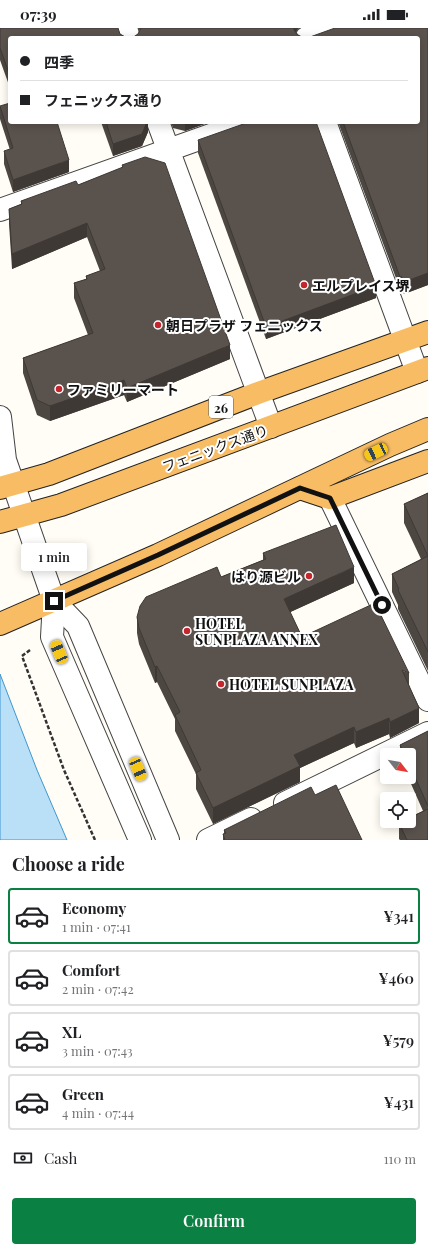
<!DOCTYPE html>
<meta charset="utf-8">
<style>
:root{--surface:#fff;--page:#f6f6f6;--text:#202124;--muted:#757577;--line:#e0e0e0;--accent:#0b8043}
body{margin:0;font-family:"Playfair Display","Noto Sans JP",serif;background:var(--page);color:var(--text);height:100vh;display:flex;flex-direction:column;font-size:15px;white-space:nowrap}
*{box-sizing:border-box;margin:0}
p{font-size:13px;color:var(--muted)}
.icon{flex:none;width:22px;height:22px;fill:none;stroke:currentColor;stroke-width:2;stroke-linecap:round;stroke-linejoin:round}
.map{position:relative;height:812px;overflow:hidden}
.panel{display:flex;flex-direction:column;background:var(--surface);flex:1}
.panel>*{flex:none}
.top-card{position:absolute;left:8px;top:8px;width:412px;height:88px;border-radius:4px;box-shadow:0 2px 10px #0003;display:grid;align-content:center;height:88px;padding:0 12px;background:var(--surface)}
.needle{width:26px;rotate:121deg}
.tools{position:absolute;left:380px;top:720px;display:grid;gap:8px}
.tools a{display:grid;place-items:center;width:36px;height:36px;border-radius:4px;background:var(--surface);box-shadow:0 2px 10px #0003;font-size:20px}
.end{position:absolute;width:18px;height:18px;margin:-9px;border:5px solid #111;background:#fff;box-shadow:0 0 0 2px #fff}
.from{border-radius:50%}
.bubble{position:absolute;height:28px;border-radius:4px;background:var(--surface);box-shadow:0 2px 10px #0003;font-size:13px;font-weight:600;line-height:28px;text-align:center}
.car{position:absolute;width:12px;height:24px;margin:-12px -6px;border-radius:5px;box-shadow:0 0 3px 1px #0007;background:linear-gradient(#f5c518 24%,#345 0 40%,#f5c518 0 76%,#345 0 86%,#f5c518 0)}
.top-card b{display:flex;align-items:center;gap:14px;height:38px;font-size:15px}
.top-card b+b{border-top:1px solid var(--line)}
.top-card i{width:10px;height:10px;background:var(--text)}
ul{padding:0;list-style:none}
li{display:flex;align-items:center;gap:12px;height:56px;margin:0 8px 6px;padding:0 4px;border:2px solid var(--line);border-radius:4px}
li div{flex:1}
li b{display:block;font-size:15px}
li em{font-style:normal;font-weight:600}
li.selected{border-color:var(--accent)}
li>.icon{width:36px;height:36px;stroke-width:1.5}
h2{padding:0 12px;font-size:18px;line-height:48px}
.pay{display:flex;align-items:center;gap:10px;height:44px;padding:0 12px;font-size:15px}
.pay p{margin-inline-start:auto}
.cta{display:flex;gap:8px;margin-top:auto;padding:8px 12px}
.cta a{flex:1;height:46px;border-radius:4px;background:var(--accent);color:#fff;font-size:16px;font-weight:600;line-height:46px;text-align:center}
.status{display:flex;justify-content:space-between;align-items:center;height:28px;padding:0 20px;background:var(--surface);direction:ltr}
.status svg{height:11px;fill:currentColor}
.map>svg:first-child{display:block}
.water{fill:#b9e0f7;stroke:#3f96cf}
.lines{fill:none;stroke-linecap:round;stroke-linejoin:round}
.minor-casing{stroke:#444;stroke-width:24}
.tertiary-casing{stroke:#444;stroke-width:24}
.trunk-casing{stroke:#222;stroke-width:24}
.path{stroke:#333;stroke-width:2.5;stroke-dasharray:4 2;stroke-linecap:butt}
.minor{stroke:#fff;stroke-width:22}
.tertiary{stroke:#fff;stroke-width:22}
.trunk{stroke:#f7bc64;stroke-width:22}
.wall{fill:#4d4742}
.shaded-wall{fill:#3f3936}
.building{fill:#5a524d;stroke:#3f3936}
.route{stroke:#111;stroke-width:5}
.poi-dot{fill:#c4262e;stroke:#fff;stroke-width:1.5}
.labels{text-anchor:middle;dominant-baseline:central;stroke-width:4;stroke-linejoin:round;paint-order:stroke}
.shield{fill:#fff;stroke:#585858;stroke-width:1}
.shield-label{font-size:13px;font-weight:bold;fill:#111}
.poi-label{font-size:14px;font-weight:bold;fill:#111;stroke:#fff;text-anchor:start}
.street-label{font-size:14px;fill:#111;stroke:#fff}
</style>
<div class="status"><b>07:39</b><svg viewBox="0 0 49 12"><path d="M0 12V9h3v3zM5 12V6h3v6zM10 12V3h3v9zM15 12V0h3v12zM26 1h20v11H26zM47 4h2v5h-2z"/></svg></div>
<div class="map">
<svg width="428" height="812" viewBox="0 0 428 812">
<rect width="100%" height="100%" fill="#fffdf5"/>
<path class="water" d="M 0,646 L 37,742 L 67,812 L 0,812 Z"/>
<g class="lines">
<defs>
<g id="minor">
<path d="M 126,0 L 129,10"/>
<path d="M 306,10 L 333,0"/>
<path d="M 158,94 L 271,399"/>
<path d="M 325,94 L 417,344"/>
<path d="M 0,182 L 247,94"/>
<path d="M 330,470 L 428,672"/>
<path d="M 285,775 L 428,705"/>
<path d="M 208,812 L 251,791"/>
</g>
<g id="tertiary">
<path d="M 0,389 L 5,432 L 54,573 L 52,609 L 140,812"/>
<path d="M 54,573 L 78,598 L 168,812"/>
</g>
<g id="trunk">
<path d="M 0,460 L 49,446 L 258,365 L 428,304"/>
<path d="M 300,460 L 330,470 L 428,433"/>
<path d="M 0,494 L 61,477 L 428,340"/>
<path d="M 0,596 L 158,527 L 390,417 L 428,401"/>
</g>
</defs>
<use href="#minor" class="minor-casing"/>
<use href="#tertiary" class="tertiary-casing"/>
<use href="#trunk" class="trunk-casing"/>
<path class="path" d="M 30,622 L 22,628 L 64,742 L 95,812"/>
<use href="#minor" class="minor"/>
<use href="#tertiary" class="tertiary"/>
<use href="#trunk" class="trunk"/>
</g>
<g class="wall">
<path d="M 0,0 L 120,6 L 127,10 L 132,10 L 138,6 L 140,3 L 138,0 L 299,0 L 297,2 L 296,4 L 298,7 L 304,10 L 428,0 L 428,257 L 404,266 L 401,261 L 400,261 L 338,94 L 418,94 L 418,10 L 10,10 L 10,60 L 0,32 Z"/>
<path d="M 0,78 L 69,144 L 13,164 L 4,136 L 4,123 L 10,122 L 0,91 Z"/>
<path d="M 101,94 L 148,94 L 148,104 L 142,118 L 113,128 Z"/>
<path d="M 171,94 L 210,94 L 185,103 L 173,100 Z"/>
<path d="M 198,112 L 376,270 L 266,311 L 198,125 Z"/>
<path d="M 122,137 L 230,331 L 127,374 L 124,367 L 50,393 L 37,387 L 23,345 L 23,330 L 88,307 L 74,270 L 74,255 L 86,251 L 86,248 L 100,243 L 87,209 L 12,241 L 9,196 L 9,181 L 21,176 L 21,173 L 78,157 L 122,140 Z"/>
<path d="M 428,465 L 428,643 L 398,581 L 398,577 L 392,564 L 392,546 L 421,531 L 404,495 L 404,476 Z"/>
<path d="M 263,525 L 354,555 L 290,584 L 302,609 L 409,645 L 409,657 L 419,695 L 390,710 L 389,706 L 356,720 L 354,715 L 300,740 L 300,754 L 213,796 L 196,761 L 196,746 L 175,703 L 175,691 L 157,654 L 155,655 L 139,616 L 137,605 L 137,589 L 221,549 L 263,532 Z"/>
<path d="M 428,703 L 428,812 L 400,812 L 399,811 L 399,795 L 423,783 L 408,749 L 409,749 L 409,727 L 400,727 L 400,717 Z"/>
<path d="M 315,767 L 362,812 L 223,812 L 223,806 L 224,806 L 224,802 Z"/>
</g>
<g class="shaded-wall">
<path d="M 294,0 L 299,0 L 297,2 L 294,8 Z"/>
<path d="M 147,94 L 148,94 L 148,104 L 142,118 L 113,128 L 113,116 Z"/>
<path d="M 185,94 L 210,94 L 185,103 Z"/>
<path d="M 69,132 L 69,144 L 13,164 L 13,152 Z"/>
<path d="M 87,195 L 87,209 L 12,241 L 12,226 Z"/>
<path d="M 428,245 L 428,257 L 404,266 L 404,254 Z"/>
<path d="M 401,248 L 401,261 L 400,261 L 400,249 Z"/>
<path d="M 376,258 L 376,270 L 266,311 L 266,299 Z"/>
<path d="M 230,317 L 230,331 L 127,374 L 127,360 Z"/>
<path d="M 124,352 L 124,367 L 50,393 L 50,378 Z"/>
<path d="M 354,539 L 354,555 L 284,587 L 284,571 Z"/>
<path d="M 157,638 L 157,654 L 155,655 L 155,639 Z"/>
<path d="M 419,680 L 419,695 L 390,710 L 390,694 Z"/>
<path d="M 389,690 L 389,706 L 356,720 L 356,704 Z"/>
<path d="M 354,699 L 354,715 L 300,740 L 300,754 L 213,796 L 213,780 L 294,727 Z"/>
</g>
<g class="building">
<path d="M 0,0 L 118,0 L 120,6 L 127,10 L 132,10 L 138,6 L 141,0 L 294,0 L 294,2 L 298,7 L 304,10 L 310,9 L 335,0 L 428,0 L 428,245 L 404,254 L 401,248 L 400,249 L 343,94 L 418,94 L 418,10 L 10,10 L 10,48 L 0,20 Z"/>
<path d="M 10,75 L 10,94 L 57,94 L 69,132 L 13,152 L 4,123 L 13,120 L 0,78 Z"/>
<path d="M 106,94 L 147,94 L 142,106 L 113,116 Z"/>
<path d="M 249,94 L 316,94 L 376,258 L 266,299 L 198,112 Z"/>
<path d="M 145,129 L 165,135 L 230,317 L 127,360 L 124,352 L 50,378 L 37,372 L 23,330 L 93,305 L 74,255 L 87,251 L 86,248 L 105,241 L 87,195 L 12,226 L 9,181 L 22,176 L 21,173 L 76,153 L 78,157 L 123,139 L 122,137 Z"/>
<path d="M 428,465 L 428,528 L 404,476 Z"/>
<path d="M 336,497 L 354,539 L 284,571 L 302,609 L 375,575 L 409,645 L 402,642 L 419,680 L 390,694 L 389,690 L 356,704 L 354,699 L 294,727 L 300,738 L 213,780 L 196,745 L 201,742 L 175,687 L 180,684 L 157,638 L 155,639 L 139,600 L 137,589 L 140,578 L 146,569 L 217,539 L 221,549 L 266,531 L 263,525 Z"/>
<path d="M 428,528 L 428,624 L 398,562 L 399,561 L 392,546 Z"/>
<path d="M 428,703 L 428,778 L 409,736 L 409,727 L 405,727 L 400,717 Z"/>
<path d="M 336,757 L 362,812 L 225,812 L 223,806 L 226,805 L 224,802 L 311,759 L 315,767 Z"/>
<path d="M 428,781 L 428,812 L 407,812 L 399,795 L 403,793 L 409,793 L 409,790 Z"/>
</g>
<g class="lines">
<path class="route" d="M 54,573 L 158,527 L 300,460 L 330,470 L 382,577"/>
</g>
<g class="poi-dot">
<circle cx="304" cy="257" r="4"/>
<circle cx="158" cy="297" r="4"/>
<circle cx="59" cy="361" r="4"/>
<circle cx="309" cy="548" r="4"/>
<circle cx="187" cy="603" r="4"/>
<circle cx="221" cy="656" r="4"/>
</g>
<g class="labels">
<rect class="shield" x="209" y="368" width="24" height="22" rx="3"/>
<g class="shield-label">
<text x="221" y="379">26</text>
</g>
<g class="poi-label">
<text x="312" y="257">エルプレイス堺</text>
<text x="166" y="297">朝日プラザ フェニックス</text>
<text x="67" y="361">ファミリーマート</text>
<text x="301" y="548" text-anchor="end">はり源ビル</text>
<text x="195" y="595">HOTEL<tspan x="195" dy="16">SUNPLAZA ANNEX</tspan></text>
<text x="229" y="656">HOTEL SUNPLAZA</text>
</g>
<g class="street-label">
<text transform="translate(215 420) rotate(-20)">フェニックス通り</text>
</g>
</g>
</svg>
<div class="tools">
<a><svg class="needle" viewBox="-14 -14 28 28"><path d="M0-13l5 13h-10z" fill="#e53935"/><path d="M0 13l5-13h-10z" fill="#757577"/></svg></a>
<a><svg class="icon" aria-label="locate" viewBox="0 0 24 24"><circle cx="12" cy="12" r="6"/><path d="M12 2v4M12 18v4M2 12h4M18 12h4"/></svg></a>
</div>
<i class="end from" style="left:382px;top:577px"></i>
<i class="end" style="left:54px;top:573px"></i>
<div class="bubble" style="left:21px;top:515px;width:66px">1 min</div>
<i class="car" style="left:376px;top:424px;rotate:245deg"></i>
<i class="car" style="left:59px;top:624px;rotate:337deg"></i>
<i class="car" style="left:138px;top:741px;rotate:157deg"></i>
<div class="top-card">
<b><i class="from"></i>四季</b>
<b><i></i>フェニックス通り</b>
</div>
</div>
<section class="panel">
<h2>Choose a ride</h2>
<ul>
<li class="selected"><svg class="icon" aria-label="car" viewBox="0 0 24 24"><path d="M5 17H2v-5l4-1 3-4h7l3 4 3 1v5h-3M9 17h6M6 11h13"/><circle cx="7" cy="17" r="2"/><circle cx="17" cy="17" r="2"/></svg><div><b>Economy</b><p>1 min · 07:41</p></div><em>¥341</em></li>
<li><svg class="icon" aria-label="car" viewBox="0 0 24 24"><path d="M5 17H2v-5l4-1 3-4h7l3 4 3 1v5h-3M9 17h6M6 11h13"/><circle cx="7" cy="17" r="2"/><circle cx="17" cy="17" r="2"/></svg><div><b>Comfort</b><p>2 min · 07:42</p></div><em>¥460</em></li>
<li><svg class="icon" aria-label="car" viewBox="0 0 24 24"><path d="M5 17H2v-5l4-1 3-4h7l3 4 3 1v5h-3M9 17h6M6 11h13"/><circle cx="7" cy="17" r="2"/><circle cx="17" cy="17" r="2"/></svg><div><b>XL</b><p>3 min · 07:43</p></div><em>¥579</em></li>
<li><svg class="icon" aria-label="car" viewBox="0 0 24 24"><path d="M5 17H2v-5l4-1 3-4h7l3 4 3 1v5h-3M9 17h6M6 11h13"/><circle cx="7" cy="17" r="2"/><circle cx="17" cy="17" r="2"/></svg><div><b>Green</b><p>4 min · 07:44</p></div><em>¥431</em></li>
</ul>
<div class="pay"><svg class="icon" aria-label="cash" viewBox="0 0 24 24"><path d="M3 7h18v10H3z"/><circle cx="12" cy="12" r="2"/></svg>Cash<p>110 m</p></div>
<div class="cta"><a>Confirm</a></div>
</section>
